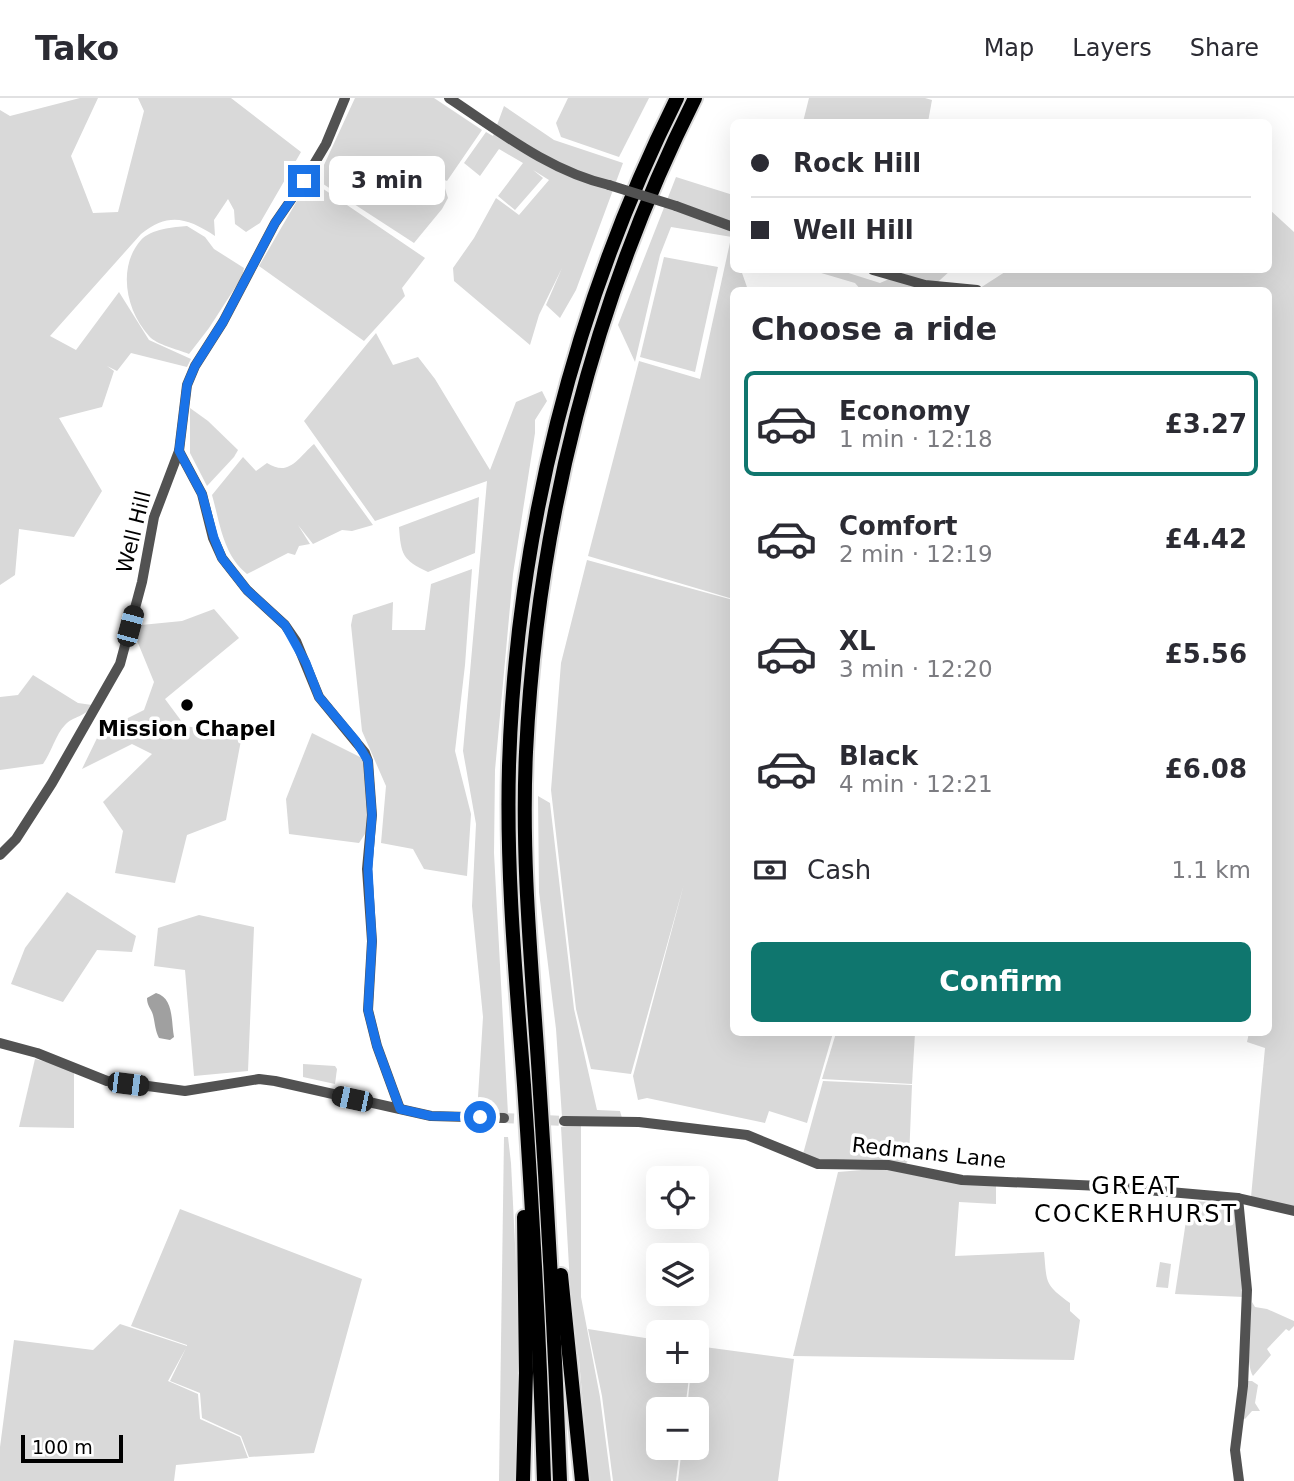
<!DOCTYPE html>
<meta charset="utf-8">
<style>
:root{--surface:#fff;--page:#f7f7f7;--text:#2b2b33;--muted:#7c7c81;--line:#e1e1e2;--accent:#0f766e}
body{margin:0;font-family:"DejaVu Sans",sans-serif;background:var(--page);color:var(--text);height:100vh;display:flex;flex-direction:column;font-size:26px;white-space:nowrap}
*{box-sizing:border-box;margin:0}
p{font-size:23px;color:var(--muted)}
.icon{flex:none;width:38px;height:38px;fill:none;stroke:currentColor;stroke-width:2;stroke-linecap:round;stroke-linejoin:round}
.map{position:relative;flex:1;overflow:hidden}
.details{position:absolute;left:730px;top:189px;width:542px;height:749px;display:flex;flex-direction:column;background:var(--surface);border-radius:10px;box-shadow:0 7px 28px #0002}
.details>*{flex:none}
.hud{position:absolute;left:730px;top:21px;width:542px;height:154px;border-radius:10px;box-shadow:0 7px 28px #0002;display:grid;align-content:center;height:154px;padding:0 21px;background:var(--surface)}
.controls{position:absolute;left:646px;top:1068px;display:grid;gap:14px}
.controls a{display:grid;place-items:center;width:63px;height:63px;border-radius:10px;background:var(--surface);box-shadow:0 7px 28px #0002;font-size:35px}
.scale{position:absolute;left:21px;bottom:18px;width:102px;box-sizing:border-box;padding-left:7px;border:4px solid #000;border-top:0;font-size:19px;line-height:24px;white-space:nowrap;color:#000;-webkit-text-stroke:5px #fff;paint-order:stroke}
.end{position:absolute;width:32px;height:32px;margin:-16px;border:9px solid #1a73e8;background:#fff;box-shadow:0 0 0 4px #fff}
.from{border-radius:50%}
.bubble{position:absolute;height:49px;border-radius:10px;background:var(--surface);box-shadow:0 7px 28px #0002;font-size:23px;font-weight:700;line-height:49px;text-align:center}
.car{position:absolute;width:21px;height:42px;margin:-21px -10px;border-radius:9px;box-shadow:0 0 5px 2px #0007;background:linear-gradient(#222 24%,#8ab4d8 0 40%,#222 0 76%,#8ab4d8 0 86%,#222 0)}
.hud b{display:flex;align-items:center;gap:24px;height:66px;font-size:26px}
.hud b+b{border-top:2px solid var(--line)}
.hud i{width:18px;height:18px;background:var(--text)}
ul{padding:0;list-style:none}
li{display:flex;align-items:center;gap:21px;height:105px;margin:0 14px 10px;padding:0 7px;border:4px solid transparent;border-radius:10px}
li div{flex:1}
li b{display:block;font-size:26px}
li em{font-style:normal;font-weight:700}
li.current{border-color:var(--accent)}
li>.icon{width:63px;height:63px;stroke-width:1.5}
h2{padding:0 21px;font-size:32px;line-height:84px}
.pay{display:flex;align-items:center;gap:18px;height:77px;padding:0 21px;font-size:26px}
.pay p{margin-inline-start:auto}
.cta{display:flex;gap:14px;margin-top:auto;padding:14px 21px}
.cta a{flex:1;height:80px;border-radius:10px;background:var(--accent);color:#fff;font-size:28px;font-weight:700;line-height:80px;text-align:center}
header{display:flex;align-items:center;gap:42px;box-sizing:border-box;height:98px;padding:0 35px;background:var(--surface);border-bottom:2px solid var(--line)}
header strong{font-size:33px}
nav{display:flex;gap:38px;margin-inline-start:auto;font-size:24px}
.map>svg:first-child{display:block}
.green{fill:#d9d9d9}
.water{fill:#a0a0a0}
.lines{fill:none;stroke-linecap:round;stroke-linejoin:round}
.minor-tunnel{stroke:#d9d9d9;stroke-width:10;stroke-dasharray:10 5;stroke-linecap:butt}
.highway-casing{stroke:#dbdbdb;stroke-width:18}
.minor{stroke:#525252;stroke-width:10}
.highway{stroke:#000;stroke-width:14}
.minor-bridge{stroke:#525252;stroke-width:10}
.route{stroke:#1a73e8;stroke-width:9}
.poi-dot{fill:#000;stroke:#fff;stroke-width:2.5}
.labels{text-anchor:middle;dominant-baseline:central;stroke-width:7;stroke-linejoin:round;paint-order:stroke}
.street-label{font-size:21px;fill:#000;stroke:#fff}
.poi-label{font-size:21px;font-weight:bold;fill:#000;stroke:#fff}
.quarter-label{font-size:24px;letter-spacing:2px;fill:#000;stroke:#fff}
</style>
<header>
<strong>Tako</strong>
<nav><a>Map</a><a>Layers</a><a>Share</a></nav>
</header>
<div class="map">
<svg width="1294" height="1383" viewBox="0 0 1294 1383">
<rect width="100%" height="100%" fill="#fff"/>
<g class="green">
<path d="M 80,0 L 98,0 L 71,58 L 93,115 L 118,114 L 144,13 L 138,0 L 231,0 L 301,54 L 260,125 L 246,134 L 235,126 L 234,112 L 228,101 L 214,122 L 215,138 C 187,120 169,114 141,136 L 50,238 L 76,252 L 119,194 L 149,242 L 191,261 L 187,269 L 131,255 L 117,273 L 107,268 L 114,273 L 102,309 L 59,320 L 102,393 L 74,439 L 19,431 L 15,477 L 0,487 L 0,12 L 10,18 Z"/>
<path d="M 355,0 L 434,0 L 482,32 L 447,83 L 442,81 L 448,100 L 442,111 L 414,145 L 317,82 Z"/>
<path d="M 568,0 L 649,0 L 619,59 L 561,39 L 556,25 Z"/>
<path d="M 809,0 L 925,0 L 932,2 L 928,24 L 803,24 Z"/>
<path d="M 504,8 L 554,42 L 623,65 L 576,192 L 560,220 L 546,207 L 562,170 L 539,217 L 530,247 L 454,183 L 453,170 L 474,140 L 496,100 L 519,117 L 549,82 L 533,72 L 543,80 L 515,112 L 498,98 L 523,65 L 499,51 L 480,78 L 464,65 L 486,34 L 493,38 Z"/>
<path d="M 676,79 L 733,97 L 733,143 L 732,139 L 671,129 L 660,157 L 635,264 L 618,227 Z"/>
<path d="M 319,88 L 425,160 L 402,190 L 405,198 L 364,243 L 259,168 L 305,89 Z"/>
<path d="M 1269,111 L 1294,134 L 1294,1110 L 1251,1099 L 1265,950 L 1247,944 L 1249,935 L 1269,934 L 1269,192 L 977,192 L 1008,172 L 1269,172 Z"/>
<path d="M 187,128 L 205,139 L 214,151 L 244,170 L 242,179 L 209,230 L 189,256 C 177,251 157,247 149,238 C 126,213 117,169 141,142 C 151,131 174,129 187,128 Z"/>
<path d="M 731,140 L 733,148 L 733,172 L 741,172 L 748,192 L 733,192 L 733,501 L 588,458 L 639,263 L 700,281 Z"/>
<path d="M 664,159 L 718,169 L 695,274 L 640,259 Z"/>
<path d="M 811,172 L 839,172 L 880,185 L 910,172 L 951,172 L 929,192 L 861,192 L 855,185 Z"/>
<path d="M 376,235 L 393,267 L 418,259 L 435,281 L 490,372 L 516,304 L 542,293 L 547,303 L 535,322 L 535,335 L 513,476 L 495,672 L 494,755 L 508,1016 L 477,1015 L 483,919 L 472,808 L 476,726 L 463,653 L 487,383 L 375,423 L 304,323 Z"/>
<path d="M 190,310 L 208,323 L 238,352 L 234,359 L 207,388 L 190,355 Z"/>
<path d="M 314,346 L 373,427 L 352,433 L 342,432 L 313,446 L 298,427 L 310,446 L 299,448 L 295,457 L 288,455 L 247,476 C 223,457 220,425 212,397 L 243,359 L 256,373 L 267,365 C 289,379 297,361 314,346 Z"/>
<path d="M 479,399 L 475,455 L 428,474 C 402,462 401,456 399,429 Z"/>
<path d="M 587,462 L 733,502 L 733,934 L 833,935 L 807,1025 L 769,1013 L 765,1025 L 647,1000 L 638,1002 L 633,978 L 684,786 L 631,976 L 591,971 L 576,911 L 551,692 L 561,565 Z"/>
<path d="M 472,471 L 465,567 L 455,653 L 471,716 L 467,778 L 424,771 L 413,751 L 381,745 L 386,688 L 362,633 L 351,527 L 353,517 L 393,504 L 392,532 L 425,532 L 431,486 Z"/>
<path d="M 214,511 L 239,540 L 165,601 L 185,628 L 242,637 L 226,722 L 187,737 L 175,785 L 115,775 L 123,733 L 103,704 L 152,656 L 132,646 L 82,671 L 100,634 L 144,612 L 154,584 L 131,528 L 182,523 Z"/>
<path d="M 33,577 L 78,605 L 92,607 C 86,619 73,618 65,627 C 56,636 51,655 43,666 L 0,672 L 0,599 L 18,597 Z"/>
<path d="M 312,635 L 368,663 L 371,727 L 359,745 L 289,736 L 286,701 Z"/>
<path d="M 538,698 L 550,705 L 574,911 L 597,1012 L 620,1013 L 622,1020 L 562,1019 L 556,931 L 539,794 Z"/>
<path d="M 67,794 L 136,838 L 132,854 L 97,852 L 63,904 L 11,886 L 25,850 Z"/>
<path d="M 199,817 L 254,829 L 248,973 L 194,978 L 185,872 L 154,868 L 158,830 Z"/>
<path d="M 836,935 L 915,935 L 912,986 L 822,981 Z"/>
<path d="M 35,961 L 74,971 L 74,1030 L 19,1029 Z"/>
<path d="M 303,966 L 335,968 L 337,971 L 335,986 L 303,979 Z"/>
<path d="M 823,983 L 912,987 L 909,1061 L 905,1067 L 870,1061 L 818,1063 L 803,1056 Z"/>
<path d="M 581,1025 L 581,1199 L 600,1299 L 611,1383 L 590,1383 L 579,1262 L 572,1221 L 561,1029 Z"/>
<path d="M 504,1039 L 508,1039 L 511,1065 L 521,1268 L 518,1383 L 499,1383 Z"/>
<path d="M 886,1070 L 996,1085 L 996,1106 L 959,1104 L 955,1158 L 1044,1154 C 1047,1185 1044,1186 1070,1205 L 1070,1213 L 1080,1222 L 1074,1262 L 793,1258 L 838,1074 Z"/>
<path d="M 1189,1103 L 1236,1105 L 1244,1199 L 1175,1196 Z"/>
<path d="M 180,1111 L 362,1181 L 314,1355 L 249,1359 L 241,1338 L 202,1320 L 200,1295 L 170,1283 L 186,1250 L 168,1283 L 198,1296 L 200,1321 L 240,1339 L 248,1360 L 176,1367 L 174,1383 L 0,1383 L 0,1349 L 14,1242 L 93,1252 L 120,1226 L 187,1248 L 187,1247 L 131,1228 Z"/>
<path d="M 1160,1164 L 1171,1166 L 1168,1190 L 1156,1189 Z"/>
<path d="M 1252,1204 L 1255,1209 L 1267,1211 L 1294,1223 L 1294,1228 L 1289,1233 L 1286,1231 L 1267,1251 L 1271,1257 L 1253,1278 C 1245,1266 1249,1219 1252,1204 Z"/>
<path d="M 588,1231 L 658,1242 L 658,1272 L 690,1272 L 685,1311 L 658,1311 L 658,1349 L 680,1349 L 676,1383 L 613,1383 L 602,1298 Z"/>
<path d="M 697,1248 L 794,1261 L 778,1383 L 678,1383 L 682,1349 L 696,1349 L 696,1311 L 687,1311 L 691,1272 L 696,1272 Z"/>
<path d="M 1248,1283 L 1252,1283 L 1258,1287 L 1255,1305 L 1260,1313 L 1252,1313 L 1245,1321 L 1243,1320 Z"/>
</g>
<path class="water" d="M 156,895 C 174,900 171,923 174,939 L 170,942 L 159,940 C 155,932 155,925 153,917 C 151,910 147,908 147,900 Z"/>
<g class="lines">
<path class="minor-tunnel" d="M 504,1020 L 564,1023"/>
<defs>
<g id="highway">
<path d="M 561,1177 L 582,1383"/>
<path d="M 523,1383 L 526,1275 L 524,1119"/>
<path d="M 544,1383 C 540,1251 533,1119 524,987 C 516,881 506,775 509,668 C 516,438 574,206 677,0"/>
<path d="M 560,1383 C 555,1248 548,1114 539,980 C 532,871 521,763 526,654 C 537,427 593,203 695,0"/>
</g>
</defs>
<use href="#highway" class="highway-casing"/>
<g class="minor">
<path d="M 449,0 C 499,33 549,73 609,87"/>
<path d="M 676,108 L 733,129"/>
<path d="M 873,172 L 925,187 L 977,192"/>
<path d="M 179,353 L 202,396 L 213,440 L 222,460 L 247,492 L 285,527 L 296,543 L 319,599 L 365,655 L 368,663 L 372,717 L 367,771 L 372,843 L 368,912 L 377,948 L 400,1011"/>
<path d="M 0,757 L 16,741 L 52,685 L 120,566 L 142,484 L 154,419 L 179,353 L 187,287 L 195,268 L 223,224 L 275,125 L 304,83 L 326,46 L 345,0"/>
<path d="M 0,945 L 37,955 L 107,983 L 118,984 L 185,993 L 259,981 L 275,983 L 431,1018 L 504,1020"/>
<path d="M 564,1023 L 639,1024 L 747,1037 L 818,1066 L 888,1067 L 962,1082 L 1101,1088 L 1238,1100 L 1294,1113"/>
<path d="M 1238,1100 L 1247,1192 L 1243,1288 L 1235,1352 L 1239,1383"/>
</g>
<use href="#highway" class="highway"/>
<path class="minor-bridge" d="M 609,87 L 676,108"/>
</g>
<g class="lines">
<path class="route" d="M 304,83 L 275,125 L 223,224 L 195,268 L 187,287 L 179,353 L 202,396 L 214,440 L 222,460 L 247,492 L 285,527 L 306,565 L 319,599 L 356,643 L 368,663 L 372,717 L 368,771 L 372,843 L 368,912 L 377,948 L 400,1011 L 431,1018 L 480,1019"/>
</g>
<circle class="poi-dot" cx="187" cy="607" r="7"/>
<g class="labels">
<g class="street-label">
<text transform="translate(134 434) rotate(-76)">Well Hill</text>
<text transform="translate(929 1055) rotate(6)">Redmans Lane</text>
</g>
<g class="poi-label">
<text x="187" y="631">Mission Chapel</text>
</g>
<g class="quarter-label">
<text x="1136" y="1088">GREAT<tspan x="1136" dy="28">COCKERHURST</tspan></text>
</g>
</g>
</svg>
<div class="controls">
<a><svg class="icon" aria-label="locate" viewBox="0 0 24 24"><circle cx="12" cy="12" r="6"/><path d="M12 2v4M12 18v4M2 12h4M18 12h4"/></svg></a>
<a><svg class="icon" aria-label="layers" viewBox="0 0 24 24"><path d="M12 4l9 5-9 5-9-5zM3 14l9 5 9-5"/></svg></a>
<a>+</a>
<a>−</a>
</div>
<div class="scale">100 m</div>
<i class="end from" style="left:480px;top:1019px"></i>
<i class="end" style="left:304px;top:83px"></i>
<div class="bubble" style="left:329px;top:58px;width:116px">3 min</div>
<i class="car" style="left:130px;top:528px;rotate:15deg"></i>
<i class="car" style="left:128px;top:986px;rotate:97deg"></i>
<i class="car" style="left:352px;top:1001px;rotate:282deg"></i>
<div class="hud">
<b><i class="from"></i>Rock Hill</b>
<b><i></i>Well Hill</b>
</div>
<section class="details">
<h2>Choose a ride</h2>
<ul>
<li class="current"><svg class="icon" aria-label="car" viewBox="0 0 24 24"><path d="M5 17H2v-5l4-1 3-4h7l3 4 3 1v5h-3M9 17h6M6 11h13"/><circle cx="7" cy="17" r="2"/><circle cx="17" cy="17" r="2"/></svg><div><b>Economy</b><p>1 min · 12:18</p></div><em>£3.27</em></li>
<li><svg class="icon" aria-label="car" viewBox="0 0 24 24"><path d="M5 17H2v-5l4-1 3-4h7l3 4 3 1v5h-3M9 17h6M6 11h13"/><circle cx="7" cy="17" r="2"/><circle cx="17" cy="17" r="2"/></svg><div><b>Comfort</b><p>2 min · 12:19</p></div><em>£4.42</em></li>
<li><svg class="icon" aria-label="car" viewBox="0 0 24 24"><path d="M5 17H2v-5l4-1 3-4h7l3 4 3 1v5h-3M9 17h6M6 11h13"/><circle cx="7" cy="17" r="2"/><circle cx="17" cy="17" r="2"/></svg><div><b>XL</b><p>3 min · 12:20</p></div><em>£5.56</em></li>
<li><svg class="icon" aria-label="car" viewBox="0 0 24 24"><path d="M5 17H2v-5l4-1 3-4h7l3 4 3 1v5h-3M9 17h6M6 11h13"/><circle cx="7" cy="17" r="2"/><circle cx="17" cy="17" r="2"/></svg><div><b>Black</b><p>4 min · 12:21</p></div><em>£6.08</em></li>
</ul>
<div class="pay"><svg class="icon" aria-label="cash" viewBox="0 0 24 24"><path d="M3 7h18v10H3z"/><circle cx="12" cy="12" r="2"/></svg>Cash<p>1.1 km</p></div>
<div class="cta"><a>Confirm</a></div>
</section>
</div>
